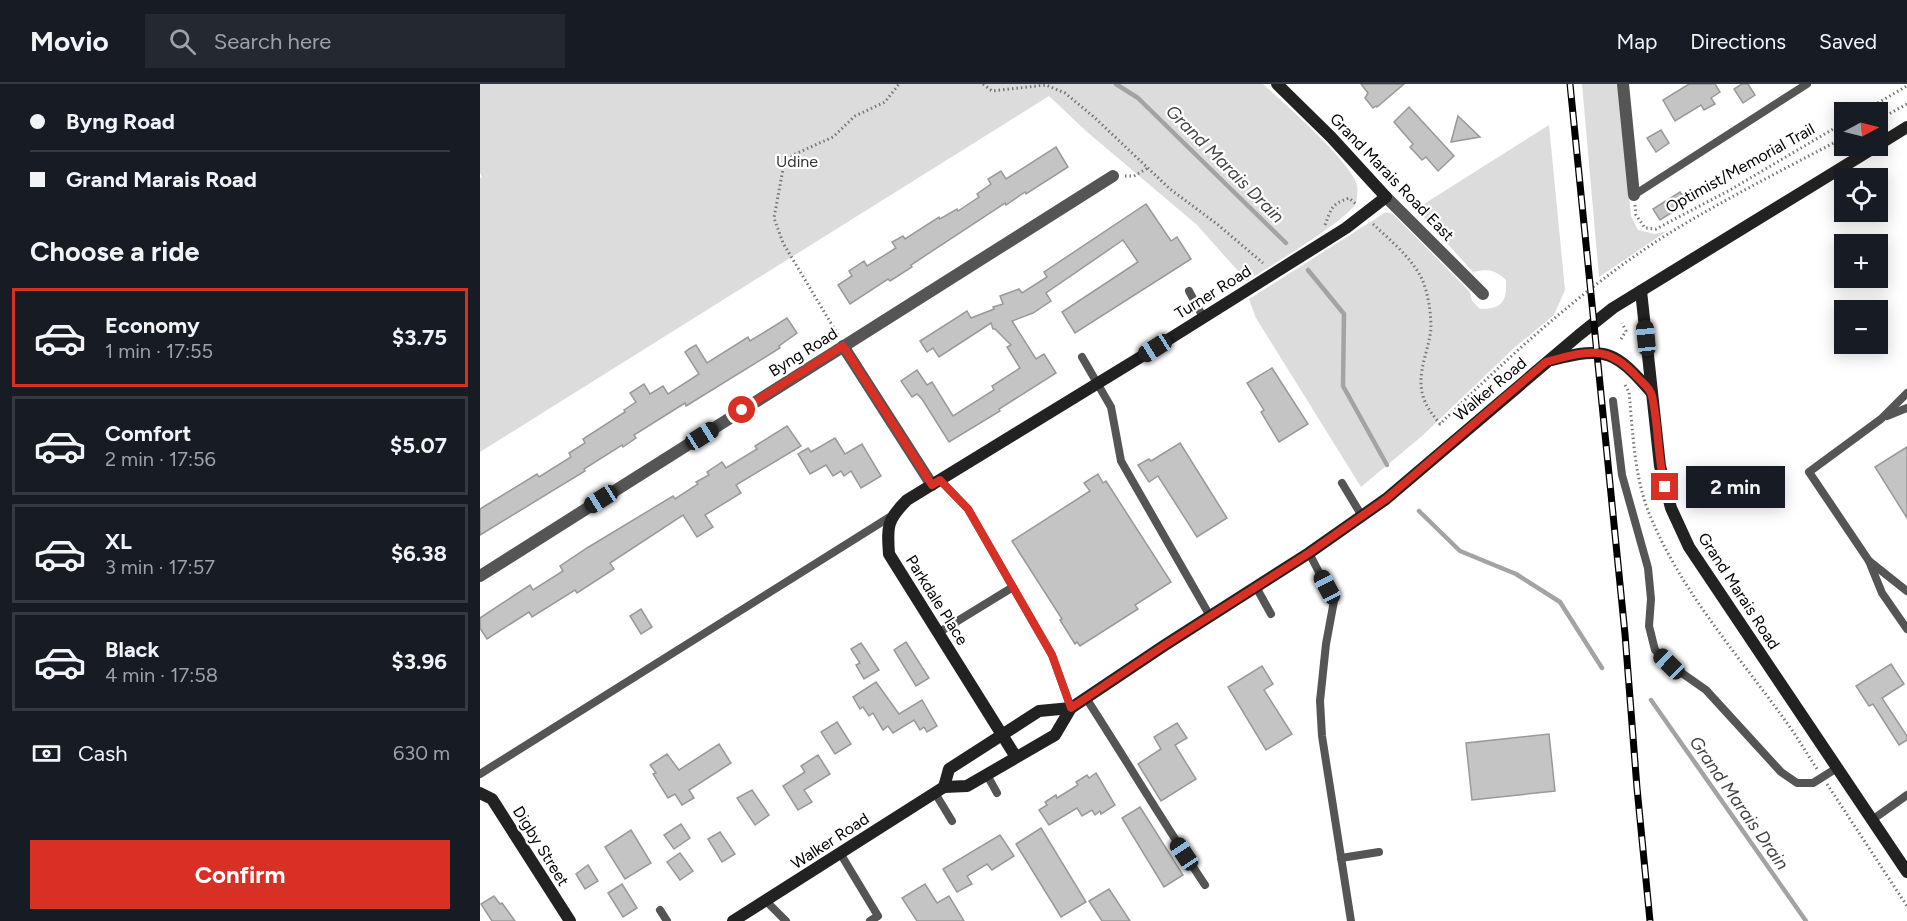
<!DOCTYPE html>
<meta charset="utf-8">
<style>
:root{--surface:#171b24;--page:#242831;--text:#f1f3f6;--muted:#9ea1a6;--line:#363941;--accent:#d93025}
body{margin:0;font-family:Figtree,sans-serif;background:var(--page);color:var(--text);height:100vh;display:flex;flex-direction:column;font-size:22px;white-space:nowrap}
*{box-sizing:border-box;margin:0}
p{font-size:20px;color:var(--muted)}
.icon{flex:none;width:33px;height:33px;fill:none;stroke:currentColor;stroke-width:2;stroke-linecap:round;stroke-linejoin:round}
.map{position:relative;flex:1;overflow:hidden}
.drawer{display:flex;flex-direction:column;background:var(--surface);width:480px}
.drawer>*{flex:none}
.guide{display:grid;align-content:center;height:132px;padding:0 30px;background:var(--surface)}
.needle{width:39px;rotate:83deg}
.fabs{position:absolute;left:1354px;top:18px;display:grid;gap:12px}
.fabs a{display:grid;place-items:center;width:54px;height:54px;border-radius:0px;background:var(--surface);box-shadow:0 3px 15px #0003;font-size:30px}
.end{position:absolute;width:27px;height:27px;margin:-14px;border:8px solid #d93025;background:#fff;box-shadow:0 0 0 3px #fff}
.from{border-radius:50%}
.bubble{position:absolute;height:42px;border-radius:0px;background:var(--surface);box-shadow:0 3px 15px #0003;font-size:20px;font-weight:700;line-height:42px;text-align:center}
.car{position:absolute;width:18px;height:36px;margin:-18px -9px;border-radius:8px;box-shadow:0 0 4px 2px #0007;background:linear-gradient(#222 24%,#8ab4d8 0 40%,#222 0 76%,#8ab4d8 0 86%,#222 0)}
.guide b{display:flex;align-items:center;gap:21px;height:57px;font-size:22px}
.guide b+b{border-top:2px solid var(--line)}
.guide i{width:15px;height:15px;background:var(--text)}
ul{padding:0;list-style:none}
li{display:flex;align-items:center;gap:18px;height:99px;margin:0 12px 9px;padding:0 18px;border:3px solid var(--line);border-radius:0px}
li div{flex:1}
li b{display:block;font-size:22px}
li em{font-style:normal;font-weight:700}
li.current{border-color:var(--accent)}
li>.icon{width:54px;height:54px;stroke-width:1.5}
h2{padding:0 30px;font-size:27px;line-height:72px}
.pay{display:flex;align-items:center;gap:15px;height:66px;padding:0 30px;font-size:22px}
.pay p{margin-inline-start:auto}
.button{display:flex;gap:12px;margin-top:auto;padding:12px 30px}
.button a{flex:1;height:69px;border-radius:0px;background:var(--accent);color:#fff;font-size:24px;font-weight:700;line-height:69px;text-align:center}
header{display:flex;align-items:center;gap:36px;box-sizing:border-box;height:84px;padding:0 30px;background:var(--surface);border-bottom:2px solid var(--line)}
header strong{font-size:28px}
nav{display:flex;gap:33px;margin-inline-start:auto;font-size:21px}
.search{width:420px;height:54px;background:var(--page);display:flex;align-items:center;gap:15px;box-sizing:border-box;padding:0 21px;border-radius:0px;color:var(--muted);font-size:22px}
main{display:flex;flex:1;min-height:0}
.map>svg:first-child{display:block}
.green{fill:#dcdcdc}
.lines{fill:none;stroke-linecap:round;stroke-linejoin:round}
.stream{stroke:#a3a3a3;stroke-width:4.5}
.building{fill:#c4c4c4;stroke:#999;stroke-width:1.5}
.path{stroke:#777;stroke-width:3;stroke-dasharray:1.5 3;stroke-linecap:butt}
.lane{stroke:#555;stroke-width:8}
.street{stroke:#555;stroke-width:12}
.secondary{stroke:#222;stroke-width:12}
.rail-casing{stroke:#000;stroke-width:7}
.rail{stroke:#fff;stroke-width:4.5;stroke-dasharray:14;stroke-linecap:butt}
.route{stroke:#d93025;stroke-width:8}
.labels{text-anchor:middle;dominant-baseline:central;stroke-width:4.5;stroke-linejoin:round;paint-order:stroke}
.park-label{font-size:16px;fill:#333;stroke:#fff}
.street-label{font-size:16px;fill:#000;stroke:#fff}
.water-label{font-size:18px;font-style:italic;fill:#444;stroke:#fff}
</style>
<header>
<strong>Movio</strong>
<div class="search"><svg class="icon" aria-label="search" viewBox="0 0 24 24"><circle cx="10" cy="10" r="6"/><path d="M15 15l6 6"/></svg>Search here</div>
<nav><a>Map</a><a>Directions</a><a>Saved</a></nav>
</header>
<main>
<section class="drawer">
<div class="guide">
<b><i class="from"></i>Byng Road</b>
<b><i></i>Grand Marais Road</b>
</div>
<h2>Choose a ride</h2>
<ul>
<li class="current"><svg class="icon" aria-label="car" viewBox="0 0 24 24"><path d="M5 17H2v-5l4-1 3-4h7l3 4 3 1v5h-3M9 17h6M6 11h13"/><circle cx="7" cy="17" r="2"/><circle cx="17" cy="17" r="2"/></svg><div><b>Economy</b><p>1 min · 17:55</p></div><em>$3.75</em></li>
<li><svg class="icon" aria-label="car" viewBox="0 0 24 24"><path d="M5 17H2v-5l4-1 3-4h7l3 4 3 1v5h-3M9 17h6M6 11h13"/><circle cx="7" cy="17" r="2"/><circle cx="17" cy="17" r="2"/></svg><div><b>Comfort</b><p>2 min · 17:56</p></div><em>$5.07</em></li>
<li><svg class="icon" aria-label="car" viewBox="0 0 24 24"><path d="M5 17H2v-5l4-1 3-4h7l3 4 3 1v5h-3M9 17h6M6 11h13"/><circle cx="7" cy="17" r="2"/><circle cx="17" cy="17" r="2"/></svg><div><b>XL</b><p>3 min · 17:57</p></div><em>$6.38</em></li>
<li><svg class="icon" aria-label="car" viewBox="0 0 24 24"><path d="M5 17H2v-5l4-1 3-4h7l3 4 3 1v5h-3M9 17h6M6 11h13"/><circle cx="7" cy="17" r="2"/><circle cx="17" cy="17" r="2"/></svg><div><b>Black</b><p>4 min · 17:58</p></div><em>$3.96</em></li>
</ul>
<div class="pay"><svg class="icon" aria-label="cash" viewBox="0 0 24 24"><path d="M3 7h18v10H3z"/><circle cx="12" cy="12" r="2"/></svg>Cash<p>630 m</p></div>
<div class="button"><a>Confirm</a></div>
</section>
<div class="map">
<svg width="1427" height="837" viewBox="0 0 1427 837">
<rect width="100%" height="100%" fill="#fff"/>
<g class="green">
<path d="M 0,0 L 783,0 C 803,18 872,79 877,101 C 878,105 877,116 876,119 C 868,136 787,184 767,197 L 717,141 L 606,47 L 569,12 L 0,368 L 0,94 L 2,93 L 0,89 Z"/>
<path d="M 1102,0 L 1138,0 L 1151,132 L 1158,146 L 1175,150 L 1187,147 L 1119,193 Z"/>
<path d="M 1069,41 L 1085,206 L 1074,231 L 1034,264 L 942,352 L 881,403 L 776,234 L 769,215 L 906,128 L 913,130 L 990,208 L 992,217 L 1000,225 C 1023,225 1027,217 1026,196 C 1014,185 1008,185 993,188 L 936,125 Z"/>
</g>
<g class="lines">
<g class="stream">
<path d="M 636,0 L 658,14 L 806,159"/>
<path d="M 828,186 L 864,230 L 863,302 L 907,381"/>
<path d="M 939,427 L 980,467 L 1036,490 L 1080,518 L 1122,584"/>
<path d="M 1171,616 L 1326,837"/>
</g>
</g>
<g class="building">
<path d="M 881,0 L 924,0 L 897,23 L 896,22 L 893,24 L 885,14 L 888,9 Z"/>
<path d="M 1209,0 L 1235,0 L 1240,8 L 1231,14 L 1235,20 L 1224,26 L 1221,21 L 1195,37 L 1183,16 Z"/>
<path d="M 1262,0 L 1268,0 L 1275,11 L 1263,19 L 1254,5 Z"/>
<path d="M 929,23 L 974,72 L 958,87 L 946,73 L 942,76 L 930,63 L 933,60 L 914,38 Z"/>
<path d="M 978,32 L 1000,53 L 971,58 Z"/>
<path d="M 1181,46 L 1189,59 L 1176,68 L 1167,54 Z"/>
<path d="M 576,63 L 588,83 L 546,110 L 545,108 L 526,121 L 525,119 L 431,181 L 432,183 L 410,197 L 408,195 L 370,220 L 358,201 L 372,192 L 369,187 L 384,177 L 387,182 L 416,164 L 412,158 L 423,152 L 425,155 L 459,133 L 460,135 L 477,125 L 478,127 L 499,113 L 497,110 L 511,100 L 508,95 L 521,87 L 526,95 Z"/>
<path d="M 1200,108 L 1207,119 L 1180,136 L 1173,125 Z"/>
<path d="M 666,120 L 691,157 L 697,153 L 711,175 L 595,249 L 582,228 L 658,178 L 643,156 L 566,209 L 571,217 L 553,229 L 532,237 L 556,275 L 564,270 L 576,289 L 519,325 L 520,327 L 469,358 L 442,315 L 437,310 L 432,313 L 421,297 L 437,286 L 447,301 L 452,298 L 473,332 L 514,306 L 512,302 L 540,284 L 527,263 L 531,261 L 515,245 L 513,245 L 511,239 L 459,273 L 453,264 L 447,268 L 440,257 L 487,227 L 491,234 L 514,225 L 513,223 L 523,220 L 520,212 L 539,205 L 542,209 L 567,193 L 564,188 Z"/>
<path d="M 307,234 L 317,249 L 299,262 L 300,264 L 206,322 L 205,319 L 154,351 L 156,354 L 143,363 L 142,361 L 104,385 L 105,387 L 0,451 L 0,425 L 57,390 L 59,393 L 91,373 L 89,369 L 105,359 L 103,355 L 145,328 L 144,326 L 156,318 L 150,309 L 164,300 L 170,310 L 183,302 L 188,310 L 219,290 L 205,268 L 209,265 L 216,261 L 227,279 L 268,253 L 270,257 Z"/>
<path d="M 792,284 L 828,340 L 799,358 L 781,328 L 784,326 L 767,299 Z"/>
<path d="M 307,342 L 321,362 L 256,401 L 261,409 L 225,431 L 233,443 L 217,453 L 203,431 L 130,479 L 134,485 L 97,509 L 95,506 L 52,533 L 49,528 L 7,555 L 0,544 L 0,534 L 50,501 L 53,506 L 83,487 L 80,482 L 107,464 L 193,412 L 195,415 L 218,400 L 216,398 L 229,391 L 227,388 L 242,378 L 246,384 L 277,365 L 275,362 Z"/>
<path d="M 355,354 L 365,370 L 382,360 L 401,392 L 381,404 L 371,387 L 364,392 L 361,387 L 353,392 L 346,381 L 330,390 L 318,370 L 328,364 L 331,368 Z"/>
<path d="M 700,359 L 747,434 L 717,453 L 678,392 L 669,398 L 658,381 L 669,375 L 671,377 Z"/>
<path d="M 1427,363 L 1427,434 L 1395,383 Z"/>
<path d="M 618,390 L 623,399 L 626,397 L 691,498 L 655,521 L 658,525 L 600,562 L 597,558 L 595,560 L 580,536 L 582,535 L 532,457 L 610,407 L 604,399 Z"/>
<path d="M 161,525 L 172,543 L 161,550 L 150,532 Z"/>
<path d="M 426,558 L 449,594 L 436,602 L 414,566 Z"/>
<path d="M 381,559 L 399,586 L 384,595 L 376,581 L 380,579 L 371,565 Z"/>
<path d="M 1411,580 L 1424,600 L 1402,614 L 1427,652 L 1427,656 L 1419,661 L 1393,620 L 1389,622 L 1376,602 Z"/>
<path d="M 782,582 L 793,600 L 784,606 L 812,650 L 786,666 L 748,603 Z"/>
<path d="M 396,598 L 419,630 L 442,616 L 457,642 L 447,648 L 444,643 L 440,646 L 434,636 L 413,649 L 408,642 L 403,646 L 393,629 L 389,632 L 383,623 L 380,625 L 373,613 Z"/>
<path d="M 357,638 L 371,660 L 355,670 L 341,648 Z"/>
<path d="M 697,639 L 707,654 L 695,661 L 716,695 L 681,717 L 658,680 L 681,665 L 674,653 Z"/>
<path d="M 1069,650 L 1075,707 L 992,716 L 986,659 Z"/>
<path d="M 239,660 L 251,679 L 209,706 L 214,714 L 202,721 L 195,710 L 188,714 L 173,690 L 176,689 L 170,681 L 187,670 L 199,686 Z"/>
<path d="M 338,671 L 350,690 L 324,706 L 332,718 L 318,726 L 303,702 L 325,688 L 321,682 Z"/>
<path d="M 616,689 L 635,721 L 621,730 L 620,727 L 615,731 L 612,726 L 602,732 L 597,724 L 569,741 L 559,726 L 567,721 L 565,718 L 576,711 L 577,714 L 598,701 L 596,698 L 607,691 L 609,694 Z"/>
<path d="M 272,706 L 289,731 L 275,741 L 257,714 Z"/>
<path d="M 660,723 L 703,791 L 684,803 L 642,734 Z"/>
<path d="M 201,740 L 210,754 L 194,765 L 184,751 Z"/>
<path d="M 561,744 L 606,818 L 581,833 L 536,760 Z"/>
<path d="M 151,746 L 171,779 L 145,795 L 125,763 Z"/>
<path d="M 240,748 L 255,770 L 242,778 L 228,755 Z"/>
<path d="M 520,751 L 534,772 L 512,786 L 507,780 L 487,792 L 492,800 L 477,808 L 463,785 Z"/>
<path d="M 200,769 L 213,787 L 200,796 L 187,778 Z"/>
<path d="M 108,781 L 118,797 L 105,805 L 96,790 Z"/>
<path d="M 142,800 L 157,824 L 143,833 L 128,809 Z"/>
<path d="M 445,800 L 457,819 L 469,812 L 484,837 L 437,837 L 422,814 Z"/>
<path d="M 629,805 L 650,837 L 622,837 L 609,817 Z"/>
<path d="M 14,812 L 20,820 L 22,819 L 35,837 L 12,837 L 1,820 Z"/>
</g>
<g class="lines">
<g class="path">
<path d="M 503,0 L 512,7 L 566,1 L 585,9 L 614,33 L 690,105 L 737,140 L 783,179"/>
<path d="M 1382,28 L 1427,2"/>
<path d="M 1398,36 L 1427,20"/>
<path d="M 645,92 L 654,92 L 668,84"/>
<path d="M 1155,121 L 1156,131 L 1165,144 L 1176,145 L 1250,106 L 1365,38"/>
<path d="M 893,140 C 910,156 931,173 942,195 C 948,209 951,228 951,244 C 949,267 936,289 943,312 C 946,323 953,331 960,340 C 1031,270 1111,197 1196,145 C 1251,112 1308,83 1365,53"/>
<path d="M 845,141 C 852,124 850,121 869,114 L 877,121"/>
<path d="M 358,251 L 303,159 L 294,134 L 303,85 L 313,71 L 353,53 L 375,32 L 405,18 L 419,0"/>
<path d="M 1141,255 L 1146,247 L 1142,239"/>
<path d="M 1145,301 L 1149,308 C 1153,349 1154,395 1171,434 C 1203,510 1259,572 1307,639 C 1318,654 1327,670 1337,685"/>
<path d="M 1347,700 L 1427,822"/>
</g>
<g class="lane">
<path d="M 1154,111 L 1327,0"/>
<path d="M 709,207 L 723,233"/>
<path d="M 602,273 L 631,323 L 641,377 L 730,532"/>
<path d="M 1427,309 L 1401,335 L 1329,388 L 1389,477 L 1402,509 L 1427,545"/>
<path d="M 1133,317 L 1142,391 L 1168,484 L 1171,515 L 1169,542 L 1175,566 L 1189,580 L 1226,606 L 1301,688 L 1317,699 L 1333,699 L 1357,684"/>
<path d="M 1407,332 L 1427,324"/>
<path d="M 460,396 L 488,425 L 572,571 L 591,624"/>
<path d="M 862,399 L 882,432"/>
<path d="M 829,469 L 854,517 L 846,560 L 840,617 L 842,652 L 871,837"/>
<path d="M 1389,477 L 1427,507"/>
<path d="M 776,503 L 791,530"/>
<path d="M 458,549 L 533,503"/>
<path d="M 606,614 C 646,676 684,739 725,801"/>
<path d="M 0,690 L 413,431"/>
<path d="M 507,691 L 517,709"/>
<path d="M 455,709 L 472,737"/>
<path d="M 1392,736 L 1427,711"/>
<path d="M 360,769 L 398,832 L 390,837"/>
<path d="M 861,774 L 899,768"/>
<path d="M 286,817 L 306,837"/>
<path d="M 180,826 L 187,837"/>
</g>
<g class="street">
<path d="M 1143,0 L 1154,111"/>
<path d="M 906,113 L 1003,210"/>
<path d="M 363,262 L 452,401"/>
<path d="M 0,492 L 633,92"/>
</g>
<g class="secondary">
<path d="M 1398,61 L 1427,43"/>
<path d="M 1161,207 L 1180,382 L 1191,424 L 1209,463 L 1427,788"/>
<path d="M 1072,276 C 1127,262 1135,267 1172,309"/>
<path d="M 536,673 L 409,470 C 407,442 407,436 427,416 L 659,274 L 866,144 L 906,113 L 851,53 L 797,0"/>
<path d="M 464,703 L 469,685 L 559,627 L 591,624"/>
<path d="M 0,709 L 12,715 L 90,837"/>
<path d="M 253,837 L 464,703 L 487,702 L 575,651 L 591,624 L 685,561 L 829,469 L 906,415 L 1099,251 L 1133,224 L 1397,62"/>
</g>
<defs>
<path id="rail" d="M 1090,0 L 1145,550 L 1157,704 L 1170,837"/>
</defs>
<use href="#rail" class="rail-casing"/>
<use href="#rail" class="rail"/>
</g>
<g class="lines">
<path class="route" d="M 262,326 L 363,262 L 452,401 L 460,396 L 488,425 L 572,571 L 591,624 L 685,561 L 829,469 L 906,415 L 1066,278 C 1106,267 1128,259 1158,294 C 1163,299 1171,305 1172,312 C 1179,342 1177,372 1185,403"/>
</g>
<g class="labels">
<g class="park-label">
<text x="317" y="77">Udine</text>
</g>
<g class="street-label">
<text transform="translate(1260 84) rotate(-29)">Optimist/Memorial Trail</text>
<text transform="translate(912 93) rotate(46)">Grand Marais Road East</text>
<text transform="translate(733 208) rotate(-32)">Turner Road</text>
<text transform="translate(323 268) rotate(-32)">Byng Road</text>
<text transform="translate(1010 305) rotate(-40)">Walker Road</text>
<text transform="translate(1259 507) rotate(57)">Grand Marais Road</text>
<text transform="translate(457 516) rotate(58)">Parkdale Place</text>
<text transform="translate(350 757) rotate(-33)">Walker Road</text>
<text transform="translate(61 762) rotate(58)">Digby Street</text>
</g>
<g class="water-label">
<text transform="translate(745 80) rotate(45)">Grand Marais Drain</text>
<text transform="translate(1259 719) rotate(55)">Grand Marais Drain</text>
</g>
</g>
</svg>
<div class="fabs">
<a><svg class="needle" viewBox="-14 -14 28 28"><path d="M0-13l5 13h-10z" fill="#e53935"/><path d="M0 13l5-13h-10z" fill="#9ea1a6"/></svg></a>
<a><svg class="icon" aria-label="locate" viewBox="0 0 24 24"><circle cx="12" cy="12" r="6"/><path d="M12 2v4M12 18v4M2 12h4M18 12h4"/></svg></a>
<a>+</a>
<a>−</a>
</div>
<i class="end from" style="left:262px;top:326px"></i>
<i class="end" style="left:1185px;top:403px"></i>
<div class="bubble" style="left:1206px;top:382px;width:99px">2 min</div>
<i class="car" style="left:1166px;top:254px;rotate:354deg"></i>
<i class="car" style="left:675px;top:264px;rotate:238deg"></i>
<i class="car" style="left:222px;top:352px;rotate:58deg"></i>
<i class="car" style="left:121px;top:415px;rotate:238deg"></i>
<i class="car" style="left:847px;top:503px;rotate:332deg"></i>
<i class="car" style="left:1189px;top:580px;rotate:314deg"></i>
<i class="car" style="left:704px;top:770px;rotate:326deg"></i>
</div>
</main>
